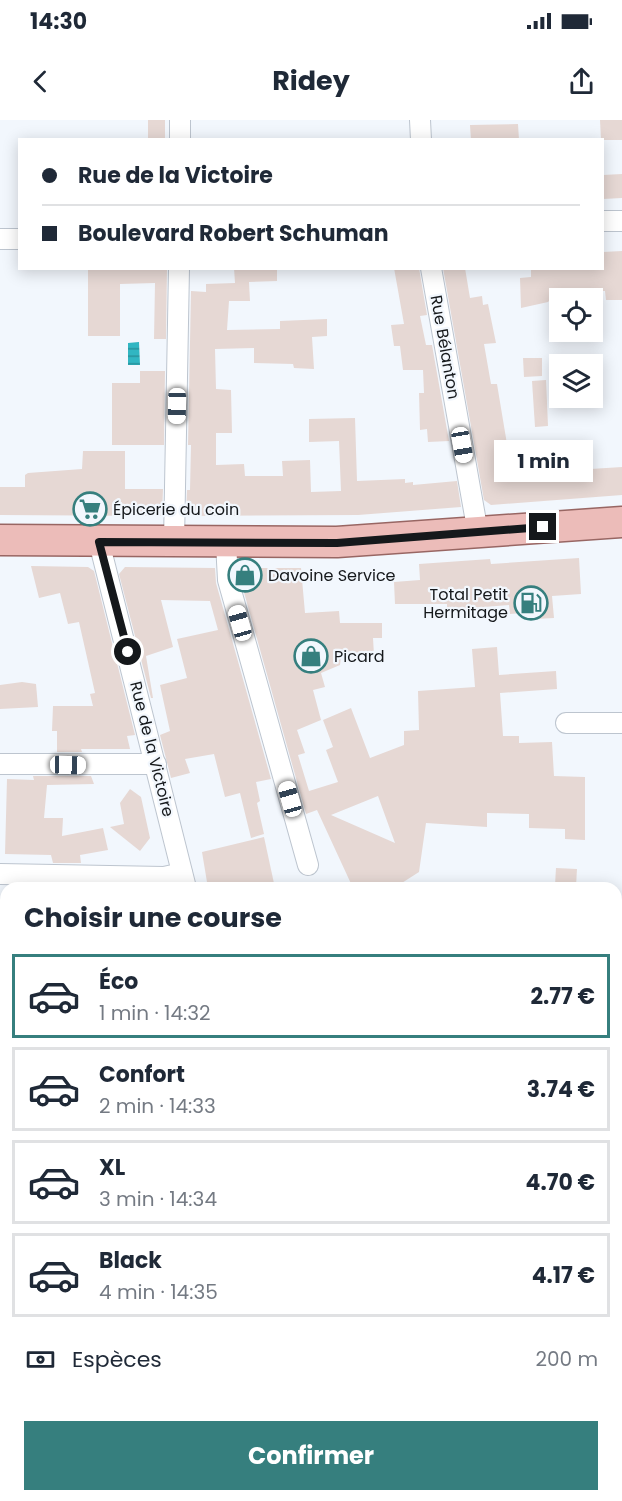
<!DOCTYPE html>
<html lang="fr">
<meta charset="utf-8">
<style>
:root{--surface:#fff;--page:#f2f2f3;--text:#1f2937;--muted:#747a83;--line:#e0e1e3;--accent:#367f7e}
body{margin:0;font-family:Poppins,sans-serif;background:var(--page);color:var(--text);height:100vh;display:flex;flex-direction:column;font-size:22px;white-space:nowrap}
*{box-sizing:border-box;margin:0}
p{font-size:20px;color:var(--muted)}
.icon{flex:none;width:33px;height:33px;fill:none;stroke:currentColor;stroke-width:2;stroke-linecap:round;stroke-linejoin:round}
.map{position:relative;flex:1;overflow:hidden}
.details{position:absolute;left:0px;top:762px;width:622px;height:620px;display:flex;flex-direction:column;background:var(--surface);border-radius:18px 18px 0 0;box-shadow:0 3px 15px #0003}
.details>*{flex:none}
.top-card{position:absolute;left:18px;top:18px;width:586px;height:132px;border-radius:0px;box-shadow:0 3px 15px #0003;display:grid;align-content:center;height:132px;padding:0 24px;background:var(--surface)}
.fabs{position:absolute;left:549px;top:168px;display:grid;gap:12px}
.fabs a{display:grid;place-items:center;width:54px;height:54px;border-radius:0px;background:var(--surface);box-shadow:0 3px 15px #0003;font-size:30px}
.end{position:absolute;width:27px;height:27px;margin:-14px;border:8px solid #15181b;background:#fff;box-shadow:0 0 0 3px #fff}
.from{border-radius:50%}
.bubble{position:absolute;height:42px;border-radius:0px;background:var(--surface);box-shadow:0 3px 15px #0003;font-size:20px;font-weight:700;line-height:42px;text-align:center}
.car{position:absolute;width:18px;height:36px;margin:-18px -9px;border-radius:8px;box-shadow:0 0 4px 2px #0007;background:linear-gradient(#fff 24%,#345 0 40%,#fff 0 76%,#345 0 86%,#fff 0)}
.top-card b{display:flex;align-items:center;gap:21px;height:57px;font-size:22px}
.top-card b+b{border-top:2px solid var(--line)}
.top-card i{width:15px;height:15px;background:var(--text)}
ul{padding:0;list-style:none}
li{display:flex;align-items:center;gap:18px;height:84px;margin:0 12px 9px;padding:0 12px;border:3px solid var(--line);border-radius:0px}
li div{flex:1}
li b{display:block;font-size:22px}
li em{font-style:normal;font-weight:700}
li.selected{border-color:var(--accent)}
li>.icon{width:54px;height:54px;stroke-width:1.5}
h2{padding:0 24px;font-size:27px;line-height:72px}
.pay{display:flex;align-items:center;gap:15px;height:66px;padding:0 24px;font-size:22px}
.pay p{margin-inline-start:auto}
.button{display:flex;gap:12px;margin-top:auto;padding:12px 24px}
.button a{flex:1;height:69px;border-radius:0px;background:var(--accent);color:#fff;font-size:24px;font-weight:700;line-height:69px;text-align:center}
.status{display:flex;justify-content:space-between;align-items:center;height:42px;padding:0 30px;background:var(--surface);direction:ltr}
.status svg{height:16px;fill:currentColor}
header{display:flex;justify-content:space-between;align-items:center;height:78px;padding:0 24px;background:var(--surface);font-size:27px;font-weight:700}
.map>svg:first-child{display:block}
.water{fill:url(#water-rules)}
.building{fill:#e6d8d4;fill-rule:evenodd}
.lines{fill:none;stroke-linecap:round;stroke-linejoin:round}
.minor-casing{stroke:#bdc5cf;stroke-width:22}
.primary-casing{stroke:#986663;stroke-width:33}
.minor{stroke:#fff;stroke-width:20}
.primary{stroke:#ecbcb9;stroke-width:30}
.route{stroke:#15181b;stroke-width:8}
.labels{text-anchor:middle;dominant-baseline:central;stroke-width:4.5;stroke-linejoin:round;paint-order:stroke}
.street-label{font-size:16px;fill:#15181b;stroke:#f2f7fd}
.poi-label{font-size:16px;fill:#15181b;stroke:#f2f7fd;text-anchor:start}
</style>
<div class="status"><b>14:30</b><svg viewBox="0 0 49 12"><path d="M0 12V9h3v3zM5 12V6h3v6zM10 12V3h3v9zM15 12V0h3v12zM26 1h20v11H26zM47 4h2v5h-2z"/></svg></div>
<header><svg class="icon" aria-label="back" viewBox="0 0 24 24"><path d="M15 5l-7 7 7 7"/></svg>Ridey<svg class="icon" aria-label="share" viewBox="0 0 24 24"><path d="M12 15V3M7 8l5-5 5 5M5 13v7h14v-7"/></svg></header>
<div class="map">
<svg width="622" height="1381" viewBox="0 0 622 1381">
<defs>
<pattern id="water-rules" width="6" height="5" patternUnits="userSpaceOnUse" patternTransform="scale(1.5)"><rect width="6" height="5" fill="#31b6c2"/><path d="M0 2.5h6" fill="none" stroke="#28939d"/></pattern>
</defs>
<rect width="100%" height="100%" fill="#f2f7fd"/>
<path class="water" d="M 139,222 L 140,245 L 128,245 L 128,223 Z"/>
<g class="building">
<rect x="148" y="0" width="17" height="20"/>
<path d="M 600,0 L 622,0 L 622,20 L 601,20 Z"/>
<path d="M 518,4 L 519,20 L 471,20 L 470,5 Z"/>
<path d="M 622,54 L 622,78 L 603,79 L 603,55 Z"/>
<path d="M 622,131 L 622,180 L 606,180 L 605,171 L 557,172 L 548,182 L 521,188 L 520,158 L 531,157 L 531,148 L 603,148 L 603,132 Z"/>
<path d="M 88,148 L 167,148 L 166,219 L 154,219 L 155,163 L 120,164 L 120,216 L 88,216 Z"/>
<path d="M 234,148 L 277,148 L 277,161 L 249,162 L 250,181 L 229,181 L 227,210 L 280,209 L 280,201 L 327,199 L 327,216 L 312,217 L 314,249 L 294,248 L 293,244 L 254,243 L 254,228 L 215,229 L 216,269 L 231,270 L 232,313 L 216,313 L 216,345 L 244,344 L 245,356 L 283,356 L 282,341 L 310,340 L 311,372 L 341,371 L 339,321 L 309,322 L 309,299 L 355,298 L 357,361 L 405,359 L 405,363 L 413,362 L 413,365 L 457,361 L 461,387 L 358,395 L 186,396 L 187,370 L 190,370 L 191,325 L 188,325 L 191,171 L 206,172 L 206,164 L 235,163 Z"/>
<path d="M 394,148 L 419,148 L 427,195 L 420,196 L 426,225 L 432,225 L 449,321 L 428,322 L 427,309 L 420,310 L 419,273 L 424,273 L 423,250 L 403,250 L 400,226 L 394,226 L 391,205 L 404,204 Z"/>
<path d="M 443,148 L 465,148 L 470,178 L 482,176 L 483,185 L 488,184 L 496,223 L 484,224 L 491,264 L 497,264 L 512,354 L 622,347 L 622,375 L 491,385 L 484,380 Z"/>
<path d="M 523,238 L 542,238 L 542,256 L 524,257 Z"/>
<path d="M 140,251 L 165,251 L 164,325 L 112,325 L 112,263 L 140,263 Z"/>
<path d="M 546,260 L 548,306 L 535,307 L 532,261 Z"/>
<path d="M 83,331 L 125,331 L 125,369 L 163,369 L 162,396 L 0,395 L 0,367 L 25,367 L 25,355 L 28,353 L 82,349 Z"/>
<path d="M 579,438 L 581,474 L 552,476 L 554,498 L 535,499 L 534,492 L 510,494 L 509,485 L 447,490 L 447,484 L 395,484 L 394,462 L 420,460 L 419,444 L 490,439 L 491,444 Z"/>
<path d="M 31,446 L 88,447 L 94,451 L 135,615 L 127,616 L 130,629 L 81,629 L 82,632 L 57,632 L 57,611 L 52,611 L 53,586 L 93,586 L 90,574 L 95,573 L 79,502 L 68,504 L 60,473 L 39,478 Z"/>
<path d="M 125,447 L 215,448 L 216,463 L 271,659 L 256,662 L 260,681 L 257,683 L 264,714 L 251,718 L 240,673 L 225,677 L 214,634 L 185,639 L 190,653 L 171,658 L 160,615 L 170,611 L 160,565 L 187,558 L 177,519 L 218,510 L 210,481 L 161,480 L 173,527 L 146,536 L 153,578 L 151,578 L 119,454 Z"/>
<path d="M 239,448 L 301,448 L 305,493 L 339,491 L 340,503 L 382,503 L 382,518 L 373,518 L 374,535 L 341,537 L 340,545 L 321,553 L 325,567 L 313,570 L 321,600 L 297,610 L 305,633 L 298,635 L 309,671 L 338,662 L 326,630 L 333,627 L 323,600 L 351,588 L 370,638 L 404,625 L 404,611 L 419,610 L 418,571 L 475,567 L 472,529 L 497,527 L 499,555 L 556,551 L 557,569 L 500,573 L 503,616 L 519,616 L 519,623 L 552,622 L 554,656 L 585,657 L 585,720 L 565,719 L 565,709 L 529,708 L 529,694 L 487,693 L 487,707 L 426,703 L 419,752 L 394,768 L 353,768 L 317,690 L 306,694 L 240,458 ZM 378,676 L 395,723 L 331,695 Z"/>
<path d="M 22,562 L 36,564 L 38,587 L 0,589 L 0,565 Z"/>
<path d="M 33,656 L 91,656 L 94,664 L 47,665 L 44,698 L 63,698 L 62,716 L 103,708 L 108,730 L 80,735 L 81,743 L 53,743 L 51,735 L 5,734 L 7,659 L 34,660 Z"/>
<path d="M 130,669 L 141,677 L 150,718 L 140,731 L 110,707 L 124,704 L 120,683 Z"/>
<path d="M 264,717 L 275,768 L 208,768 L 202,732 Z"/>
<path d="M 556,748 L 577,749 L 576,766 L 555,765 Z"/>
</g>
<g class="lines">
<defs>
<g id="minor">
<path d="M 420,0 L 421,20"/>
<path d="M 180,20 L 180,0"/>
<path d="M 603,101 L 622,101"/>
<path d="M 0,119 L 20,119"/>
<path d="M 431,148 L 478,413"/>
<path d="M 99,422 L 186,768"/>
<path d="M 174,422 L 179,148"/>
<path d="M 226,423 L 228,460 L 308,745"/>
<path d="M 566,603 L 622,603"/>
<path d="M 0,644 L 156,644"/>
<path d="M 0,754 L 164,757 L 182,753"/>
<path d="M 616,892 L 622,880"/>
<path d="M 616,911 L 622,916"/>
<path d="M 0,1068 L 6,1076"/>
<path d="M 0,1276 L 6,1276"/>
<path d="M 295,1376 L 299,1381"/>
<path d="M 583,1376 L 589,1381"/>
<path d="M 68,1381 L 69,1376"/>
</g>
<path id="primary" d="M 0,420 L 337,422 L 622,402"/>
</defs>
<use href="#minor" class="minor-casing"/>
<use href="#primary" class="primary-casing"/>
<use href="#minor" class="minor"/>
<use href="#primary" class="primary"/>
</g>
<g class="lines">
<path class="route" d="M 128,532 L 99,422 L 337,423 L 543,407"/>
</g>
<defs>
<symbol id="supermarket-ring" viewBox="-11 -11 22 22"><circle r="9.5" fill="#f2f7fd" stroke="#367f7e" stroke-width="1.5"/><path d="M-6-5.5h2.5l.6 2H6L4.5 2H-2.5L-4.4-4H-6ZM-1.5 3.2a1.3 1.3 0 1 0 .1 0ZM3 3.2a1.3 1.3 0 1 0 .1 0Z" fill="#367f7e"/></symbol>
<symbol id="shop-ring" viewBox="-11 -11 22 22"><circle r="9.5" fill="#f2f7fd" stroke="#367f7e" stroke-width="1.5"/><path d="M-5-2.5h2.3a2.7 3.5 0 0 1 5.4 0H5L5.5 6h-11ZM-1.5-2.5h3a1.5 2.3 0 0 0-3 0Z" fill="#367f7e"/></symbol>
<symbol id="fuel-ring" viewBox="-11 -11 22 22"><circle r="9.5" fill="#f2f7fd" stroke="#367f7e" stroke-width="1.5"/><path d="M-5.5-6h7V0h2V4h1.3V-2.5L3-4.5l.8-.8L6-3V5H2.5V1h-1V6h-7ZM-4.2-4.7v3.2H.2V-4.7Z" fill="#367f7e"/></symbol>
</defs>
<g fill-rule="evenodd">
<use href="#supermarket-ring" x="71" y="370" width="38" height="38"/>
<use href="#shop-ring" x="226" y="436" width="38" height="38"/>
<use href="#fuel-ring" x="512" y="464" width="38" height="38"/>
<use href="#shop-ring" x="292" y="517" width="38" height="38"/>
</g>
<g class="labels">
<g class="street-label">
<text transform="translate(445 227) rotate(80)">Rue Bélanton</text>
<text transform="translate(152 629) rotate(76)">Rue de la Victoire</text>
</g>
<g class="poi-label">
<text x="113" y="389">Épicerie du coin</text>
<text x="268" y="455">Davoine Service</text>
<text x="508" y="474" text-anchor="end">Total Petit<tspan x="508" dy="18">Hermitage</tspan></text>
<text x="334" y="536">Picard</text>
</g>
</g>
</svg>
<div class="fabs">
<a><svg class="icon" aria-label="locate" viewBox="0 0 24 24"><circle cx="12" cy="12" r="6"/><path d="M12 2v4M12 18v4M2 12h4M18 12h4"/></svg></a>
<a><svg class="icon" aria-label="layers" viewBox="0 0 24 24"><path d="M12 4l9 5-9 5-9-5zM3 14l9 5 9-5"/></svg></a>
</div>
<i class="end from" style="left:128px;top:532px"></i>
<i class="end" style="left:543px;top:407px"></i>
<div class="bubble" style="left:494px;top:320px;width:99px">1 min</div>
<i class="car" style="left:177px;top:286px;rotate:181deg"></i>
<i class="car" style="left:462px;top:325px;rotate:170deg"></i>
<i class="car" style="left:240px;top:503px;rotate:344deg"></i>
<i class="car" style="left:68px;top:645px;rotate:91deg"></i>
<i class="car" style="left:290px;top:679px;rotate:344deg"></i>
<div class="top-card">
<b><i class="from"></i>Rue de la Victoire</b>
<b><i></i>Boulevard Robert Schuman</b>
</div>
<section class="details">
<h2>Choisir une course</h2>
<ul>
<li class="selected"><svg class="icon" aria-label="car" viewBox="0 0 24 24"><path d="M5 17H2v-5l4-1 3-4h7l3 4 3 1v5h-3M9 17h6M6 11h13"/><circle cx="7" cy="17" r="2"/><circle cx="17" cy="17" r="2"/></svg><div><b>Éco</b><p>1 min · 14:32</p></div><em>2.77 €</em></li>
<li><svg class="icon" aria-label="car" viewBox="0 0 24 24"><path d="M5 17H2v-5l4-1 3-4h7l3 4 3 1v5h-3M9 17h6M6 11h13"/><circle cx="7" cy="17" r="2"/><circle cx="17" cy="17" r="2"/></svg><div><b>Confort</b><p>2 min · 14:33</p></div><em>3.74 €</em></li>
<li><svg class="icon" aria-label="car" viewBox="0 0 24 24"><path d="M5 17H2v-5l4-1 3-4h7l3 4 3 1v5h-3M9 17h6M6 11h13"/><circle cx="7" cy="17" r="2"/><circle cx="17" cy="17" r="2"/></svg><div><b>XL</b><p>3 min · 14:34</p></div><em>4.70 €</em></li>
<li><svg class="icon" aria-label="car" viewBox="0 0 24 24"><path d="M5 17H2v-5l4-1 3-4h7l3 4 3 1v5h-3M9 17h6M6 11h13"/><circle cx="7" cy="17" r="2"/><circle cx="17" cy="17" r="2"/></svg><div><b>Black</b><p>4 min · 14:35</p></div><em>4.17 €</em></li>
</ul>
<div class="pay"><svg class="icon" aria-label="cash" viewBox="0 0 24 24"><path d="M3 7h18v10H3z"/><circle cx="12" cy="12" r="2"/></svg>Espèces<p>200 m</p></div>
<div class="button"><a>Confirmer</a></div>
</section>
</div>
